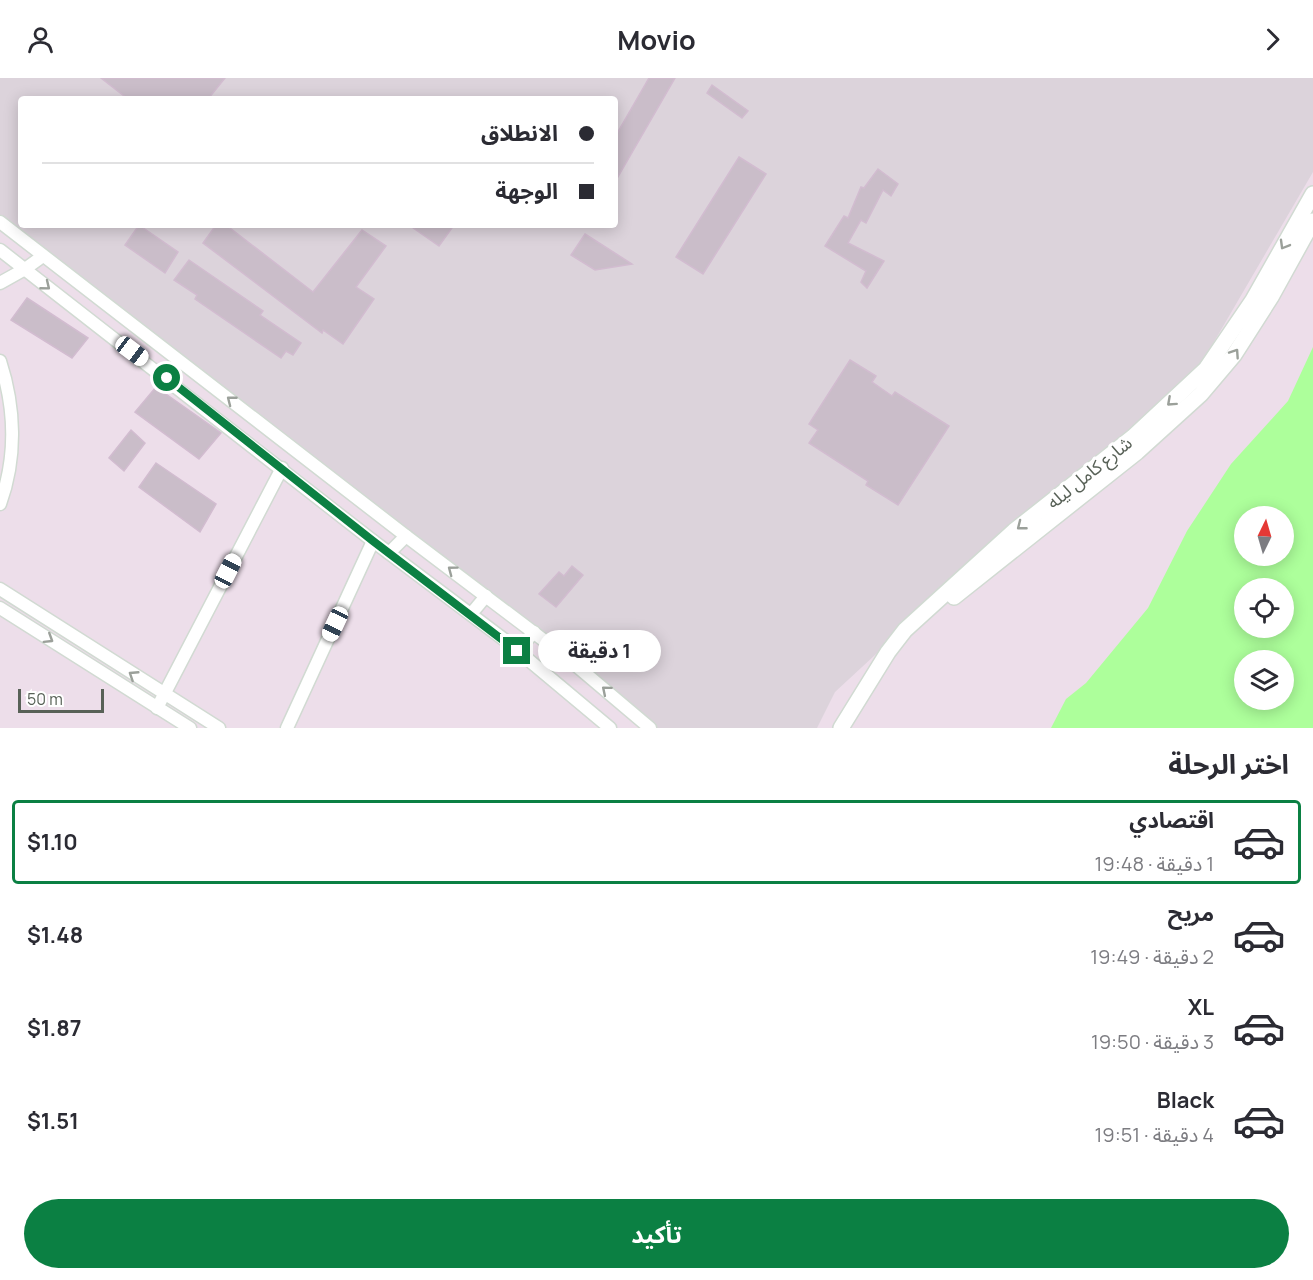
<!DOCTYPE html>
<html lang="ar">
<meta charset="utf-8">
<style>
:root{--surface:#fff;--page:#f7f7f7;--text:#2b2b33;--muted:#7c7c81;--line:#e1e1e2;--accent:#0b8043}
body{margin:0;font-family:Manrope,"Noto Sans Arabic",sans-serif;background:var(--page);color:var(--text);direction:rtl;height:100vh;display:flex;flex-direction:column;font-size:22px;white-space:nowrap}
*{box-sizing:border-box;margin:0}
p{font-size:20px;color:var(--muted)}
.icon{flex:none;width:33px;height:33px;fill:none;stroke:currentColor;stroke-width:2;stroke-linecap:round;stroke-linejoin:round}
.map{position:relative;height:650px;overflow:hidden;direction:ltr}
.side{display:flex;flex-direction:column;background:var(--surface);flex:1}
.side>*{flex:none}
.hud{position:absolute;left:18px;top:18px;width:600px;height:132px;border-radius:6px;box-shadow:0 3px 15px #0003;direction:rtl;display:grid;align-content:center;height:132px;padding:0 24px;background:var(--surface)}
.needle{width:39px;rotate:5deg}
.tools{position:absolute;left:1234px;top:428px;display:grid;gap:12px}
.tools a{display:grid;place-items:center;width:60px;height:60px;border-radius:50%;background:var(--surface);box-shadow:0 3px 15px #0003;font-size:30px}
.scale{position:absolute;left:18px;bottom:15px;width:86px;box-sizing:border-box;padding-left:6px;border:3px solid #586157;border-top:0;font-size:16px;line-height:21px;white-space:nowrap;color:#586157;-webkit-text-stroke:4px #fff;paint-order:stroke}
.end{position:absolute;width:27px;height:27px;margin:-14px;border:8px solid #0b8043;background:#fff;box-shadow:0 0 0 3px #fff}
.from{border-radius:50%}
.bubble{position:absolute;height:42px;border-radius:21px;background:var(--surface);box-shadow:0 3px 15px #0003;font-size:20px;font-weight:700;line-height:42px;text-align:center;direction:rtl}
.car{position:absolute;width:18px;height:36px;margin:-18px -9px;border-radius:8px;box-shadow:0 0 4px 2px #0007;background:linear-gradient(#fff 24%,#345 0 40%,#fff 0 76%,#345 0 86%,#fff 0)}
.hud b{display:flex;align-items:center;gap:21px;height:57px;font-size:22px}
.hud b+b{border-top:2px solid var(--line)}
.hud i{width:15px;height:15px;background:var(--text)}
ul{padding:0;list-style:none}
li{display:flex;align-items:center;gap:18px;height:84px;margin:0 12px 9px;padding:0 12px;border:3px solid transparent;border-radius:6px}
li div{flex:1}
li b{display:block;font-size:22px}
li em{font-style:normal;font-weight:700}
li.active{border-color:var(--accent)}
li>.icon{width:54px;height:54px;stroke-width:1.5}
h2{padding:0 24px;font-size:27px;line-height:72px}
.cta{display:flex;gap:12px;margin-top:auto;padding:12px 24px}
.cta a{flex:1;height:69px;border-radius:36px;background:var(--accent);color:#fff;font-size:24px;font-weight:700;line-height:69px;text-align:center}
header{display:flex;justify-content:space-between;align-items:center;height:78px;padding:0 24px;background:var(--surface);font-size:27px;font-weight:700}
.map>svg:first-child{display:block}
.industrial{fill:#dcd3db;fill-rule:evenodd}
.water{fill:#adff9b;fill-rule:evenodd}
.building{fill:#cabdc9;stroke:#d2bcd0;stroke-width:1.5}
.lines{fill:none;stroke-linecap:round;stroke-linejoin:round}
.minor-casing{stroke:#d1dad2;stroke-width:15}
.tertiary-casing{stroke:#d1dad2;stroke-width:18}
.minor{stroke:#fff;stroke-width:12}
.tertiary{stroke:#fff;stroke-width:15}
.oneway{stroke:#9ba09a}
.route{stroke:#0b8043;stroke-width:8}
.labels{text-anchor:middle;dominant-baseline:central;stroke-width:6;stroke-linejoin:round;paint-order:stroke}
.street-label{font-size:18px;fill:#586157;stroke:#fff}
</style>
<header><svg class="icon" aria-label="forward" viewBox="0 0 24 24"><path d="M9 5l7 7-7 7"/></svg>Movio<svg class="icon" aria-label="person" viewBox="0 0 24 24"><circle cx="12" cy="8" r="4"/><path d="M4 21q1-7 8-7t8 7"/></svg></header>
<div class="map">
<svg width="1313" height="650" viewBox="0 0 1313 650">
<rect width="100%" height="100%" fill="#eddeea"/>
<path class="industrial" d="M 0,0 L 1313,0 L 1313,94 L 1190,305 L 942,515 L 835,614 L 817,650 L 648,650 L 0,142 ZM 21,21 L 615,21 L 615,147 L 21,147 Z"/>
<path class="water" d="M 1313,269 L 1313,650 L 1051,650 L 1066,621 L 1086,605 L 1148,530 L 1187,453 L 1231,386 L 1288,323 ZM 1245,438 L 1284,438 L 1284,477 L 1245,477 ZM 1245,510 L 1284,510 L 1284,549 L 1245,549 ZM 1245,582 L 1284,582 L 1284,621 L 1245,621 Z"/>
<g class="building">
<path d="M 101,0 L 225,0 L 208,21 L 128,21 Z"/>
<path d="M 649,0 L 675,0 L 615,104 L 615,59 Z"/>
<path d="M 712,7 L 748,33 L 742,40 L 707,15 Z"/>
<path d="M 739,79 L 766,96 L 703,196 L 676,179 Z"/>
<path d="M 878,91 L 898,106 L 891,118 L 883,112 L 866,145 L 861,142 L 848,165 L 884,183 L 867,210 L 861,204 L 866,193 L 825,168 L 844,138 L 848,140 L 861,109 L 864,110 Z"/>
<path d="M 139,147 L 178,174 L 165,195 L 125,167 Z"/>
<path d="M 216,147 L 226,147 L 313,214 L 362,152 L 386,168 L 356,209 L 374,221 L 343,266 L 323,252 L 322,255 L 203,165 Z"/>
<path d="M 409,147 L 454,147 L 439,168 Z"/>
<path d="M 585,156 L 632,186 L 595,192 L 571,177 Z"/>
<path d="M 189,182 L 263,233 L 260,237 L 301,265 L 293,277 L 286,273 L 281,280 L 195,221 L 197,217 L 174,202 Z"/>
<path d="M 27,220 L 88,260 L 72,280 L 11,242 Z"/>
<path d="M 850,282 L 876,298 L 872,304 L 892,318 L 895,314 L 949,348 L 898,427 L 866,407 L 868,403 L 809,365 L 818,352 L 809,346 Z"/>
<path d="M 156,309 L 221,355 L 199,381 L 135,334 Z"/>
<path d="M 131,352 L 145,365 L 124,393 L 109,380 Z"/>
<path d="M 156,385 L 216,426 L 200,454 L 139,409 Z"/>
<path d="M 572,488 L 583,497 L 556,529 L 539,516 L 559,494 L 564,498 Z"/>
</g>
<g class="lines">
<defs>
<g id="minor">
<path d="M 0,144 L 406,458 L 566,579 L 650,650"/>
<path d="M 0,172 L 373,463 L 506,563 L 610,650"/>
<path d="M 0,205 L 25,191 L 43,178"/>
<path d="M 0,283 C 15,329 17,379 0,426"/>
<path d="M 389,475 L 406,458"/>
<path d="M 0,511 L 219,650"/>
<path d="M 0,530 L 190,650"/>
<path d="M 471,536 L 486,518"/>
<path d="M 517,573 L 534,554"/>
<path d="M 157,630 L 282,390"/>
<path d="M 287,650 L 373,463"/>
</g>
<g id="tertiary">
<path d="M 954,519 L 1137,374 L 1201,316 L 1234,277 L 1271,219 L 1313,143"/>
<path d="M 841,650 L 888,574 L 905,552 L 1014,453 L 1133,359 L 1206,291 L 1253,222 L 1313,116"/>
</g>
</defs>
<use href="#minor" class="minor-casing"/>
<use href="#tertiary" class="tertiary-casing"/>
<use href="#minor" class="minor"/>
<use href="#tertiary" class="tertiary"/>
</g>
<defs><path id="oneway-chevron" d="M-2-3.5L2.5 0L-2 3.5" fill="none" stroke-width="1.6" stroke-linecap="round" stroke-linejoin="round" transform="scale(1.5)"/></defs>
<g class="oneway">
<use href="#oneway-chevron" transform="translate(1284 167) rotate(120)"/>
<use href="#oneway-chevron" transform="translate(46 208) rotate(39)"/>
<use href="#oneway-chevron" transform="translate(1235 275) rotate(-56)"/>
<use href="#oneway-chevron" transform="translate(231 322) rotate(-142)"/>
<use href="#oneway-chevron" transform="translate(1171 324) rotate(138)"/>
<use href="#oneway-chevron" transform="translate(1021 448) rotate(142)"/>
<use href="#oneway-chevron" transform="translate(452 492) rotate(-143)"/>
<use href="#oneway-chevron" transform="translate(49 561) rotate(32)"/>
<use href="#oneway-chevron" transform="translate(133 597) rotate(-147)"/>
<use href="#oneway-chevron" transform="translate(606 612) rotate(-140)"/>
</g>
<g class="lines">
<path class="route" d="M 167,300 L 373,463 L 517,573"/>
</g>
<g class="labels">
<g class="street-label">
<text transform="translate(1089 394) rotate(-39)">شارع كامل ليله</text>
</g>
</g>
</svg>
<div class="tools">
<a><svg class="needle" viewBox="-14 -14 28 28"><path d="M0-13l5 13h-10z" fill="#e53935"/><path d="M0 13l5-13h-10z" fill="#7c7c81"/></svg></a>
<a><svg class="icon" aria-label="locate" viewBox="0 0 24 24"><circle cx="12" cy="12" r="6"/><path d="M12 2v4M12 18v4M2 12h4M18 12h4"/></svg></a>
<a><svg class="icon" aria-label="layers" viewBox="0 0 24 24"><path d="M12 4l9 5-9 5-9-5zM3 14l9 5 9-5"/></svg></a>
</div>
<div class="scale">50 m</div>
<i class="end from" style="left:167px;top:300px"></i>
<i class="end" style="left:517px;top:573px"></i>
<div class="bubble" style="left:538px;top:552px;width:123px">1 دقيقة</div>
<i class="car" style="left:132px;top:273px;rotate:127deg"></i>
<i class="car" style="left:228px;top:493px;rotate:27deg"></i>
<i class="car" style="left:335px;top:546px;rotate:205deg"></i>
<div class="hud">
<b><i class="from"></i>الانطلاق</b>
<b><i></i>الوجهة</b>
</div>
</div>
<section class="side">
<h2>اختر الرحلة</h2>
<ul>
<li class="active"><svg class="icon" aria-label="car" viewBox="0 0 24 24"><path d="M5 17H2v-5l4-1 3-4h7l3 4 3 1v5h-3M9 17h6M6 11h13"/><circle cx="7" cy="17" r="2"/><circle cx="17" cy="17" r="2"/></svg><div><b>اقتصادي</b><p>1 دقيقة · 19:48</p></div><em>$1.10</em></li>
<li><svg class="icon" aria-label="car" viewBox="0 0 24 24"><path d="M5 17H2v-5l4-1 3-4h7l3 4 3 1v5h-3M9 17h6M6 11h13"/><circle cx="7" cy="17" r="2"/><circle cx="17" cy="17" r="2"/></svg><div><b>مريح</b><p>2 دقيقة · 19:49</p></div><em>$1.48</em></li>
<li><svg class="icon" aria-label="car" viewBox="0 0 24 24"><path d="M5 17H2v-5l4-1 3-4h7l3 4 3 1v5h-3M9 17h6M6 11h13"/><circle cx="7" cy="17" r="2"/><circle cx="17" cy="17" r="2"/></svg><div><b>XL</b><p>3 دقيقة · 19:50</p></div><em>$1.87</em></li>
<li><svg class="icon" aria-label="car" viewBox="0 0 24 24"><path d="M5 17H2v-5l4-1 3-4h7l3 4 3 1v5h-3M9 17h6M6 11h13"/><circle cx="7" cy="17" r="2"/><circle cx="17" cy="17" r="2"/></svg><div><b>Black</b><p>4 دقيقة · 19:51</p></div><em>$1.51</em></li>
</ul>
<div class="cta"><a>تأكيد</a></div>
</section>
